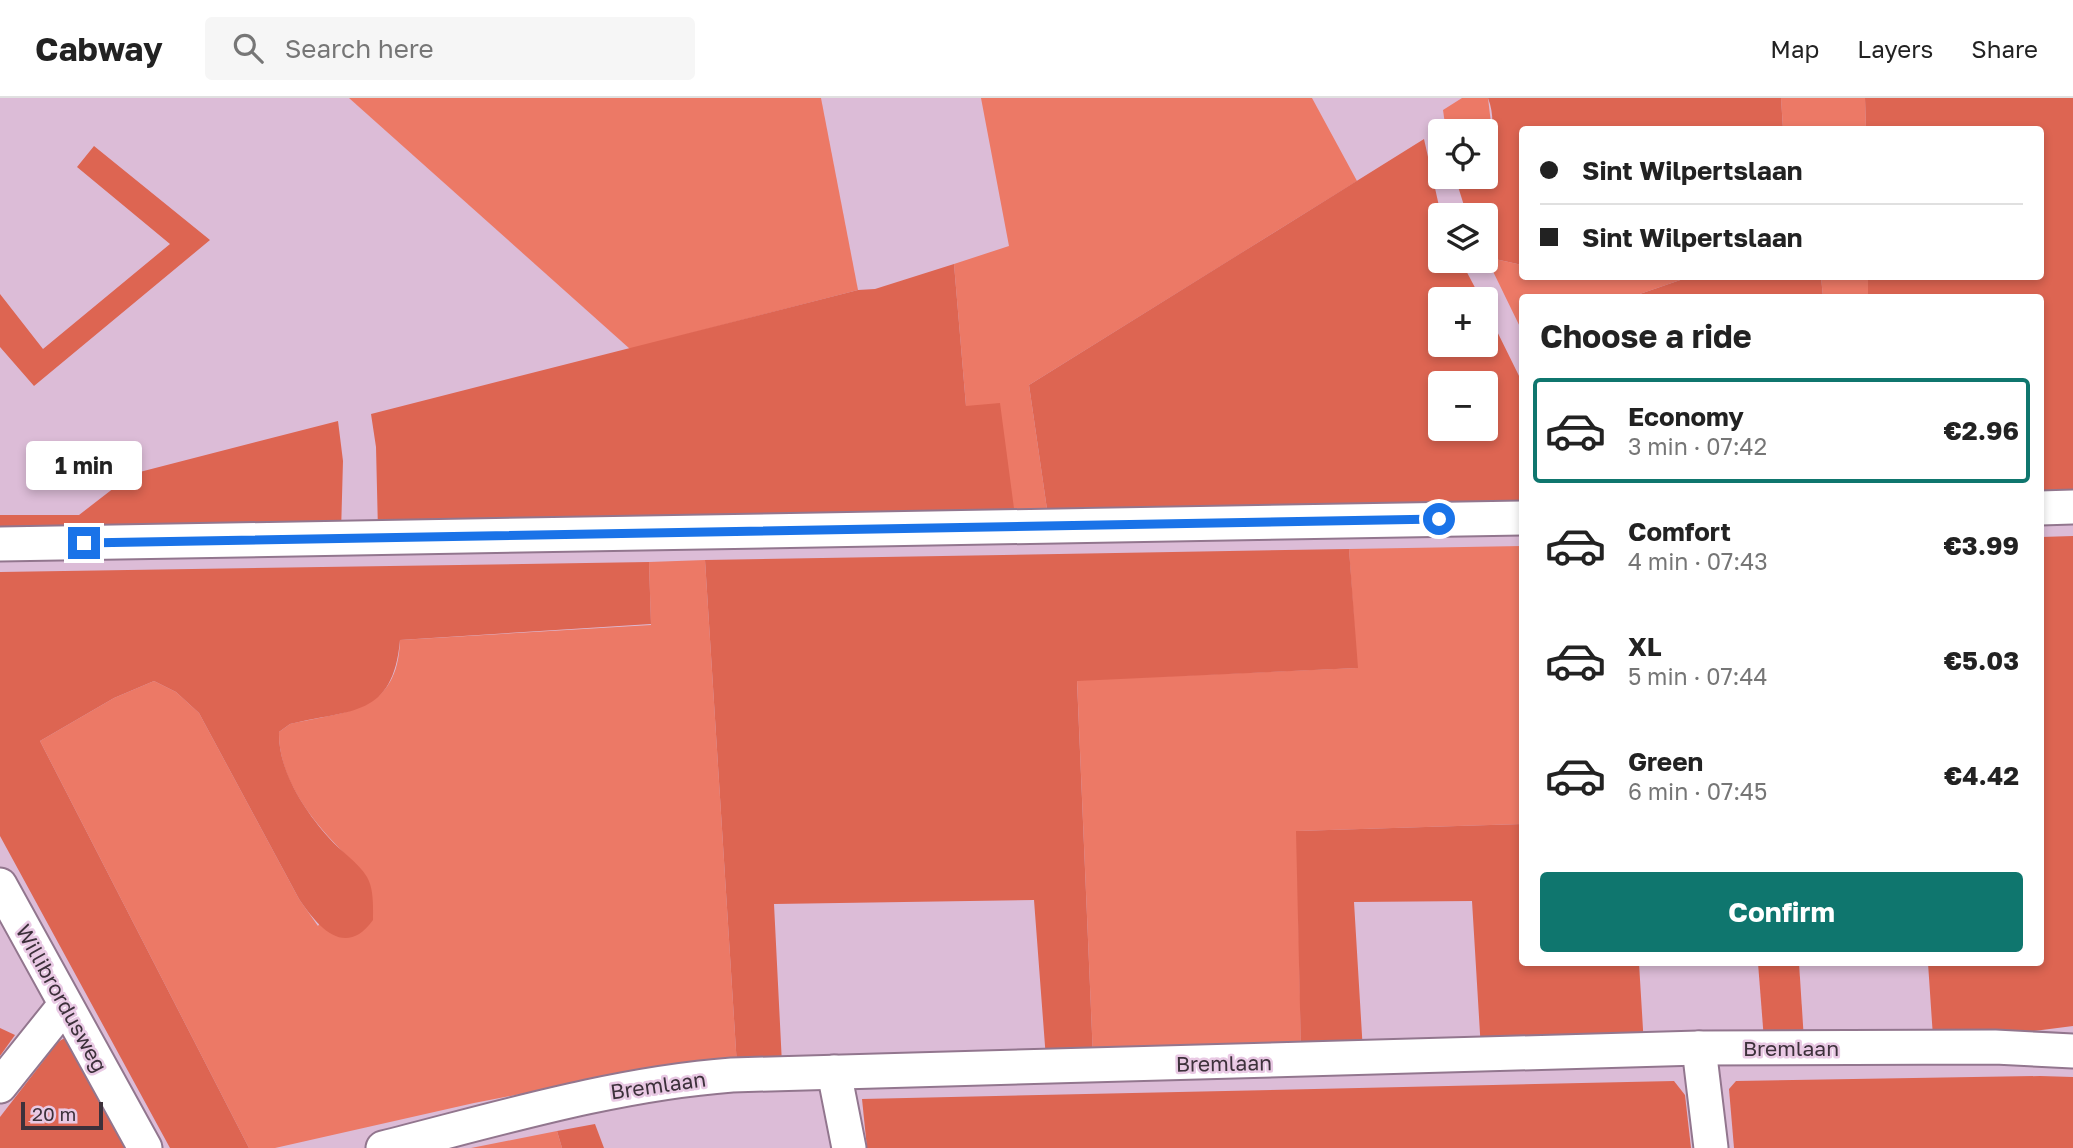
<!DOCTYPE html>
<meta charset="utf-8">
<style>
:root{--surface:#fff;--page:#f6f6f6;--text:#222;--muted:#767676;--line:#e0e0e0;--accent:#0f766e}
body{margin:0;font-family:"Golos Text",sans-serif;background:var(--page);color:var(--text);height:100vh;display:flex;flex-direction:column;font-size:26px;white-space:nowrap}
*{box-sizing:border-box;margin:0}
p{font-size:23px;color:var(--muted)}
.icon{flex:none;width:38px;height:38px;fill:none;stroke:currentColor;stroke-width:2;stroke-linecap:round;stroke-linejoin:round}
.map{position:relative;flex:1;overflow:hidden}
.side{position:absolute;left:1519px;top:196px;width:525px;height:672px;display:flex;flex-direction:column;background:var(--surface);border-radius:7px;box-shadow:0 4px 10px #0003}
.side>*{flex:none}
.guide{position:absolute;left:1519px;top:28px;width:525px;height:154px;border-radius:7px;box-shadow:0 4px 10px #0003;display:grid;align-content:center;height:154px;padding:0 21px;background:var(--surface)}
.fabs{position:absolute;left:1428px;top:21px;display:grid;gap:14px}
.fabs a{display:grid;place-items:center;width:70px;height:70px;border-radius:7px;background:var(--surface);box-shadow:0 4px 10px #0003;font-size:35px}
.scale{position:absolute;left:21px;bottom:18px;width:82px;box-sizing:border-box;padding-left:7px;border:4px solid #3d313b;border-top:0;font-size:19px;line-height:24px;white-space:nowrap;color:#3d313b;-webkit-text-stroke:5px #e9c9e4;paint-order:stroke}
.end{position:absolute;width:32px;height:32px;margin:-16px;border:9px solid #1a73e8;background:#fff;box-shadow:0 0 0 4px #fff}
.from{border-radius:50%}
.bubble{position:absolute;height:49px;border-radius:7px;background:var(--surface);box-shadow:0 4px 10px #0003;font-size:23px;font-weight:700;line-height:49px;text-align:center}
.guide b{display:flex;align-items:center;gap:24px;height:66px;font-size:26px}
.guide b+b{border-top:2px solid var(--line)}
.guide i{width:18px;height:18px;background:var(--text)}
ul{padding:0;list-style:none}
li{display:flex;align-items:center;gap:21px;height:105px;margin:0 14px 10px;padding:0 7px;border:4px solid transparent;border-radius:7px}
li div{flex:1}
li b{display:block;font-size:26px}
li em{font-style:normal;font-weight:700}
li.on{border-color:var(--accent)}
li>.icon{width:63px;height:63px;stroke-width:1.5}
h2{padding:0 21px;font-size:32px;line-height:84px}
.cta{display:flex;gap:14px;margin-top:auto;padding:14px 21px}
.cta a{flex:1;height:80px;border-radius:7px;background:var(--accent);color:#fff;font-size:28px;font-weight:700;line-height:80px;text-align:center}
header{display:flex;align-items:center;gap:42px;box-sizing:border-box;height:98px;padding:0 35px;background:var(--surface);border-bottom:2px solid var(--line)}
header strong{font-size:33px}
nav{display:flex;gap:38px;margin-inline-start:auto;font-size:24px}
.search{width:490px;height:63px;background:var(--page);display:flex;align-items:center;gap:18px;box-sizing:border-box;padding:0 24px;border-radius:7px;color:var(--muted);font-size:26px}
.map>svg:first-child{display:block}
.green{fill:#ec7966}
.forest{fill:#dd6552;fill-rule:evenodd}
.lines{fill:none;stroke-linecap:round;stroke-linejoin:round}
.street-casing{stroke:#92768e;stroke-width:37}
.street{stroke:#fff;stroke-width:33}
.route{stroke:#1a73e8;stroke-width:9}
.labels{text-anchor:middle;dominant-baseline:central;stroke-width:5;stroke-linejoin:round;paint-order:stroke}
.street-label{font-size:21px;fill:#3d313b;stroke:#e9c9e4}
</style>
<header>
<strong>Cabway</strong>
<div class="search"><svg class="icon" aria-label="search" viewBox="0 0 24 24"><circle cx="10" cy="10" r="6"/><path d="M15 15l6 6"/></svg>Search here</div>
<nav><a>Map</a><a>Layers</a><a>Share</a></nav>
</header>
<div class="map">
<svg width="2073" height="1050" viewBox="0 0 2073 1050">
<rect width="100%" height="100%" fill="#dcbcd7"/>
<g class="green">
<path d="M 349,0 L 821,0 L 858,192 L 630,251 Z"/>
<path d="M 981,0 L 1312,0 L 1357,83 L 1029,287 L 1048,418 L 1015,418 L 966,308 L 954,166 L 1009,148 Z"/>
<path d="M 1462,0 L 1488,0 L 1493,42 L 1486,59 L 1486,33 L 1446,33 L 1443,12 Z"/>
<path d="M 1781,0 L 1865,0 L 1866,31 L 1783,31 Z"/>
<path d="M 1486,159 L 1522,167 L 1522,178 L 1689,179 L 1631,199 L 1522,200 L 1522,233 Z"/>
<path d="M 1821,179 L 1868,179 L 1868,199 L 1823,199 Z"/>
<path d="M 1522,448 L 1522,726 L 1297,733 L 1301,955 L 1093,959 L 1077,582 L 1357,570 L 1349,451 Z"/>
<path d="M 705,462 L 737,968 L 655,970 L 474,1005 L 275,1050 L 249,1050 L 40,643 L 114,600 L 154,583 L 176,594 L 199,615 L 299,801 L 318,828 L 355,766 C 320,732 278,686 279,634 L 290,626 C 345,613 398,616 400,542 L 651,527 L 649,464 Z"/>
<path d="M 557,1033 L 562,1050 L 471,1050 Z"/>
</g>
<g class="forest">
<path d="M 1488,0 L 1781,0 L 1783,31 L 1522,32 L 1522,167 L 1486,159 L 1486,117 L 1467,117 L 1455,79 L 1486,79 C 1486,51 1499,29 1488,0 Z"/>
<path d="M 1865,0 L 2073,0 L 2073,398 L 2041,398 L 2040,200 L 1868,199 L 1868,179 L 2040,178 L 2040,32 L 1866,31 Z"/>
<path d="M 1424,41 L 1441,117 L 1440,163 L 1461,163 L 1481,201 L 1440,201 L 1440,247 L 1486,247 L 1486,211 L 1522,284 L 1522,409 L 1048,418 L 1029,287 ZM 1440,285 L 1486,285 L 1486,331 L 1440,331 Z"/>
<path d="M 94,48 L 210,142 L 34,288 L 0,249 L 0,196 L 43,251 L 170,146 L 77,69 Z"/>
<path d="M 954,166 L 966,308 L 1000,305 L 1015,418 L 378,433 L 376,349 L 371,316 L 858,192 L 875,191 Z"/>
<path d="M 1689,179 L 1821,179 L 1823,199 L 1631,199 Z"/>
<path d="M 338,323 L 343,363 L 341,435 L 0,439 L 0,417 L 79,417 L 132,376 Z"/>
<path d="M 2073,438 L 2073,928 L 1980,940 L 1933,939 L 1928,865 L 2040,864 L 2041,439 Z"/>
<path d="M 1349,451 L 1358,570 L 1077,583 L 1093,959 L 1046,961 L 1034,802 L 774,806 L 782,966 L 737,968 L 705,462 Z"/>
<path d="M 649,464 L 651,526 L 400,542 C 393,620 351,611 290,626 L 279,634 C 278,672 304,712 329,740 C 340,753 358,764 367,779 C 374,791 373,809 373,822 C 345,861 318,829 299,801 L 199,615 L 176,594 L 154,583 L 114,600 L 40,643 L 249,1050 L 170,1050 L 0,738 L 0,474 Z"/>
<path d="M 1522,726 L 1522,864 L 1639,865 L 1644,948 L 1481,952 L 1472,803 L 1354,804 L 1363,954 L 1301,955 L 1296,733 Z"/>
<path d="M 1758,865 L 1799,865 L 1804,942 L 1764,942 Z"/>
<path d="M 0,930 L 15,937 L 0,958 Z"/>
<path d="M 68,938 L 132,1050 L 0,1050 L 0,1019 L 58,944 Z"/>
<path d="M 2040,978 L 2073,979 L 2073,1050 L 1734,1050 L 1729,991 L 1736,983 Z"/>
<path d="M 1674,983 L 1685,997 L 1691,1050 L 867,1050 L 862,1001 Z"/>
<path d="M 595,1026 L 604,1050 L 562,1050 L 557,1033 Z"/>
</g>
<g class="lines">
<defs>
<g id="street">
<path d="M 2040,410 L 2073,409"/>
<path d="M 0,446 L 1522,420"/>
<path d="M 0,787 L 145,1050"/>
<path d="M 1699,950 L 1711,1050"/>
<path d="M 834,974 L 849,1050"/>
<path d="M 0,988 L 64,908"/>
<path d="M 383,1050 C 498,1021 613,986 732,977 L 1699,950 L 1995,949 L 2073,953"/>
</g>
</defs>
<use href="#street" class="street-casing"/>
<use href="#street" class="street"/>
</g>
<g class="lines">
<path class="route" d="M 84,445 L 1439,421"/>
</g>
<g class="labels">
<g class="street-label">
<text transform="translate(62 900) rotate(61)">Willibrordusweg</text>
<text x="1791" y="950">Bremlaan</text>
<text transform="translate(1224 965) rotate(-1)">Bremlaan</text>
<text transform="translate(658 987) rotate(-8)">Bremlaan</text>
</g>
</g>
</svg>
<div class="fabs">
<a><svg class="icon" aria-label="locate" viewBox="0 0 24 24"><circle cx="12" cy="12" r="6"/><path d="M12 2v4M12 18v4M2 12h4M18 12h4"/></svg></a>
<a><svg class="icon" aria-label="layers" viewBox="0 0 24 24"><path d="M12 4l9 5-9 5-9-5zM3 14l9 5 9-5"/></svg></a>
<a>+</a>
<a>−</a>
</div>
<div class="scale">20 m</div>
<i class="end from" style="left:1439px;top:421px"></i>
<i class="end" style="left:84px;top:445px"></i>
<div class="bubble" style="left:26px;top:343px;width:116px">1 min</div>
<div class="guide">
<b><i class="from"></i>Sint Wilpertslaan</b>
<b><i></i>Sint Wilpertslaan</b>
</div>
<section class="side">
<h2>Choose a ride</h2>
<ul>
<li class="on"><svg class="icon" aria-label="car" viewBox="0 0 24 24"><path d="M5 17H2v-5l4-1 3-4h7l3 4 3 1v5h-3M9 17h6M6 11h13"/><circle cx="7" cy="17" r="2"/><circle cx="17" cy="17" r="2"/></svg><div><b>Economy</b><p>3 min · 07:42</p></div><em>€2.96</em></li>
<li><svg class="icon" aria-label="car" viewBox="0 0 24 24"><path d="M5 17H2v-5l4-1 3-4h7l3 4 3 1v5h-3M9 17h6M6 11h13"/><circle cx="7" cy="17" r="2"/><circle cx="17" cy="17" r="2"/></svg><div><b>Comfort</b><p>4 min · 07:43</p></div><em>€3.99</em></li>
<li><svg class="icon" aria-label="car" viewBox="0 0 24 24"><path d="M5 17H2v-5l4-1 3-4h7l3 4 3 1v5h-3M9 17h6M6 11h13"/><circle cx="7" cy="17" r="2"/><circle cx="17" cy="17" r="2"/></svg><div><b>XL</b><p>5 min · 07:44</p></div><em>€5.03</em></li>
<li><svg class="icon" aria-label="car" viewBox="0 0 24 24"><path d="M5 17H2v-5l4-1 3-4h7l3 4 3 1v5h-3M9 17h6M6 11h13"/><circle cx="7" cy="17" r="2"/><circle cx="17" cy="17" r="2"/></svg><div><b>Green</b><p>6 min · 07:45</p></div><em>€4.42</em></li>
</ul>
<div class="cta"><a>Confirm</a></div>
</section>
</div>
